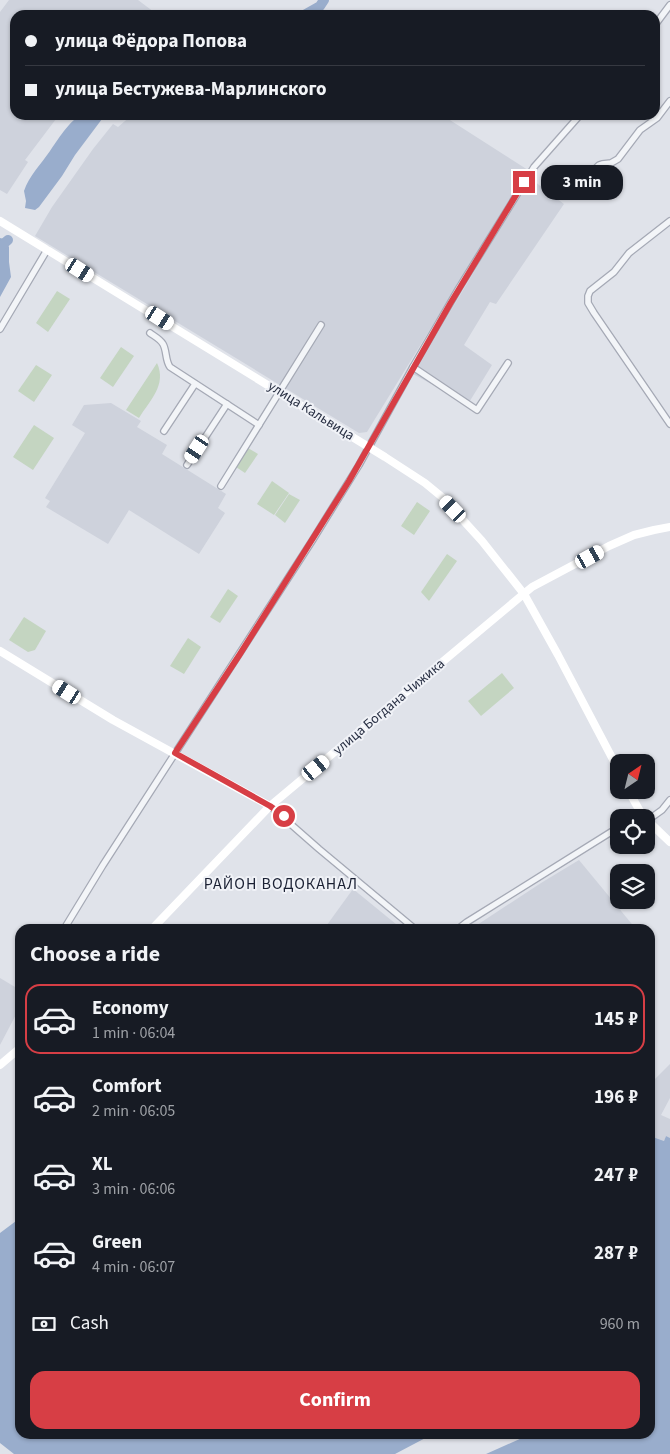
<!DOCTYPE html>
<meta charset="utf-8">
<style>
:root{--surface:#171b24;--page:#20242c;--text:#f1f3f6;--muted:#9ea1a6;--line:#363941;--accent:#d73e45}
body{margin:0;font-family:"Source Sans 3",sans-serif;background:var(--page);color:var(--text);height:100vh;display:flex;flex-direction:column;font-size:19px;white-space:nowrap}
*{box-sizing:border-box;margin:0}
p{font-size:16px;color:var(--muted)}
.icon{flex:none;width:28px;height:28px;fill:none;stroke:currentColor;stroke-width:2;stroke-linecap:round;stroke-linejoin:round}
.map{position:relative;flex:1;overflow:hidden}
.side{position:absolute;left:15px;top:924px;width:640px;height:515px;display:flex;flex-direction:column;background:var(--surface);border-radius:15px;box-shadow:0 1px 4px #0004}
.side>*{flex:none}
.hud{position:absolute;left:10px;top:10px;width:650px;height:110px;border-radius:15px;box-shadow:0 1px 4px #0004;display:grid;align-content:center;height:110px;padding:0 15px;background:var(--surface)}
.needle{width:32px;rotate:35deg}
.tools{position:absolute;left:610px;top:754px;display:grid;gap:10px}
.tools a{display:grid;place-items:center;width:45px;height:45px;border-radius:10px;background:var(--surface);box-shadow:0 1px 4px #0004;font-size:25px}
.end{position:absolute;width:22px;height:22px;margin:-11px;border:6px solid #d73e45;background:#fff;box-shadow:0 0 0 2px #fff}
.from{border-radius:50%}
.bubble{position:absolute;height:35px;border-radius:15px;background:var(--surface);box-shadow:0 1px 4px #0004;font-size:16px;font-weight:700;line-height:35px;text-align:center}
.car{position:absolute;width:15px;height:30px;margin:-15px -8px;border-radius:6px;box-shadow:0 0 4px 1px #0007;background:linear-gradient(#fff 24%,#345 0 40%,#fff 0 76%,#345 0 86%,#fff 0)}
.hud b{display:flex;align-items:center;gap:18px;height:48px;font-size:19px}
.hud b+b{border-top:1px solid var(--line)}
.hud i{width:12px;height:12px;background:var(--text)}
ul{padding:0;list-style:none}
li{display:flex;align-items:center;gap:15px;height:70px;margin:0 10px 8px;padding:0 5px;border:2px solid transparent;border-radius:15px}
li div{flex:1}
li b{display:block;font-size:19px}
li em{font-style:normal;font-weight:700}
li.selected{border-color:var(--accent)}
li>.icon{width:45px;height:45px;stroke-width:1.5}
h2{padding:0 15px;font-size:22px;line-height:60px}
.pay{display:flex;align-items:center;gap:12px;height:55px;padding:0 15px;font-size:19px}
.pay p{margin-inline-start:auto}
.primary-button{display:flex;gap:10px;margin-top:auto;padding:10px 15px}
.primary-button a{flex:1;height:58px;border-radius:15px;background:var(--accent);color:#fff;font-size:20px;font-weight:700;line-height:58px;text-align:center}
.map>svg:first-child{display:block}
.built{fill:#ced2dc}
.green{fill:#c4d5c1}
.water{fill:#99adcc}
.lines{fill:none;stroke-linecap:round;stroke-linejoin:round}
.river{stroke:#99adcc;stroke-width:10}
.street-casing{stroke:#a5a9b5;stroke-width:8}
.street{stroke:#f3f5f8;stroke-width:5.5}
.secondary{stroke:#fff;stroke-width:8}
.route{stroke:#d73e45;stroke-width:6}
.labels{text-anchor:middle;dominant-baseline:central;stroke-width:4;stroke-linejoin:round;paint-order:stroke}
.street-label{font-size:14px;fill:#282f43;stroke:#f0f2f7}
.quarter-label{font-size:16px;letter-spacing:1px;fill:#1a2033;stroke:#f0f2f7}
</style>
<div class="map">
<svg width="670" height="1454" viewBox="0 0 670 1454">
<rect width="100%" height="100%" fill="#e0e3ea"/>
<g class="built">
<path d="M 9,0 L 138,0 L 158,15 L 15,15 L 15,115 L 59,115 L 25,160 L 28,162 L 7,194 L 0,190 L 0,12 Z"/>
<path d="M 132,115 L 442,115 L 528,170 L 367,432 L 359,433 L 35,236 L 52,207 L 93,149 L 113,124 L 118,127 Z"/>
<path d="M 530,178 L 564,204 L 496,304 L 490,302 L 464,345 L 492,365 L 468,404 L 413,374 Z"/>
<path d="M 111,403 L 141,421 L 137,427 L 167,445 L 162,454 L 226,494 L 218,508 L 225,513 L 199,554 L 129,510 L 108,544 L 46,507 L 50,501 L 45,498 L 85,433 L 72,425 L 84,405 Z"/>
<path d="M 579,860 L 636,929 L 471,929 L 541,883 Z"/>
<path d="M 353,889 L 402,929 L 324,929 Z"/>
<path d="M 0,978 L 20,990 L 20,1007 L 0,1045 Z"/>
<path d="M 670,1064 L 670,1098 L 661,1115 L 670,1119 L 670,1138 L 666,1136 L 664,1141 L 650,1136 L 650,1084 Z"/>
</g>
<g class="green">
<path d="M 57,291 L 70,299 L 48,332 L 36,323 Z"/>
<path d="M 121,347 L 134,356 L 113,387 L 100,378 Z"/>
<path d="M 157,363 C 167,385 150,400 139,418 L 126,410 Z"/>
<path d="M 36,365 L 52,375 L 34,402 L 18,391 Z"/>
<path d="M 34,425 L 54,438 L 33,470 L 13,457 Z"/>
<path d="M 248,448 L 258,454 L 245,473 L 236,467 Z"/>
<path d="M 272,481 L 289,493 L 274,515 L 257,504 Z"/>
<path d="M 289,494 L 300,500 L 285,523 L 275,515 Z"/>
<path d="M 417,502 L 430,511 L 414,535 L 401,526 Z"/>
<path d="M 447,554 L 457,561 L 429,601 L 421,592 Z"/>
<path d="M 228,589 L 238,596 L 220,623 L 210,617 Z"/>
<path d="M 24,617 L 46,631 L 35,650 L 28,652 L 9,640 Z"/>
<path d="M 188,638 L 201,647 L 184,674 L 170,666 Z"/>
<path d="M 502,673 L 514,688 L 481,716 L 468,701 Z"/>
</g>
<g class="water">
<path d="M 81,115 L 91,116 L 105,115 L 75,155 L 62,176 L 39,207 L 35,210 L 25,208 L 26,201 L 24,191 C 29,176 41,164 50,151 C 57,141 69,121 81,115 Z"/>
<path d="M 0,238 L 4,239 L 9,247 L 9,262 L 11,277 L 0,297 Z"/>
<path d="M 650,1136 L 664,1141 L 666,1136 L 670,1138 L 670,1454 L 486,1454 L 522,1438 L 527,1434 L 650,1434 Z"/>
<path d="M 20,1218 L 20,1434 L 433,1434 L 395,1454 L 14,1454 L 0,1443 L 0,1233 Z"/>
</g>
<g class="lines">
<g class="river">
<path d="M 304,15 L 320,6 L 324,0"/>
<path d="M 0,247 L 8,240"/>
</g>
<defs>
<g id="street">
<path d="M 655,25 L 670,5"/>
<path d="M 580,184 L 599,165 L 602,164 L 611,163 L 618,159 L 640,130 L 657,118 L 670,101"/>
<path d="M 670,221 L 629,253 L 614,272 L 590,291 L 588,296 L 588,303 L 594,313 L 670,424"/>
<path d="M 0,329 L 47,250"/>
<path d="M 150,333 C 154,336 160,339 163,344 C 167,351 165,360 170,367 L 259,425"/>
<path d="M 413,367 L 477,410 L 508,363"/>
<path d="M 164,431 L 195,384"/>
<path d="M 187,465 L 227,404"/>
<path d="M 221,486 L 321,325"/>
<path d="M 270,806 L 319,849 L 415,929"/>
<path d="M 648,820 L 662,810 L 670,800"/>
<path d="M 64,929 L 103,865 L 312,541 L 359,465 L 413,367 L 459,288 L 534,167 L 580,115"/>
<path d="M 458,929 L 467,922 L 619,827"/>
</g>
</defs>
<use href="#street" class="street-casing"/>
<use href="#street" class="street"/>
<g class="secondary">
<path d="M 0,221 L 385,457 L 425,483 L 442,497 L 482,541 L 524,594 L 558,655 L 619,771"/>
<path d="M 0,651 L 113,720 L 270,806"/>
<path d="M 628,790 L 641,813 L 645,818"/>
<path d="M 646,819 L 670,842"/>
<path d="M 152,929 L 270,806 L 532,587 L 609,546 L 634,535 L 654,530 L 670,527"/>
<path d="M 0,1065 L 20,1048"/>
</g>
</g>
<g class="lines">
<path class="route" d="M 284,816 L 270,806 L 175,753 L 240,654 L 349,481 L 450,304 L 524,182"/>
</g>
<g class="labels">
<g class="street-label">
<text transform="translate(311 411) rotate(32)">улица Кальвица</text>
<text transform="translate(389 707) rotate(-40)">улица Богдана Чижика</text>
</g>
<g class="quarter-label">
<text x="281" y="884">РАЙОН ВОДОКАНАЛ</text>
</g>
</g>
</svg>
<div class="tools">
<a><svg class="needle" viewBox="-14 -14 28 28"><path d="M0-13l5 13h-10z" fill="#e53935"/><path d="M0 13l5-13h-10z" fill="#9ea1a6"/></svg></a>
<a><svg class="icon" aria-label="locate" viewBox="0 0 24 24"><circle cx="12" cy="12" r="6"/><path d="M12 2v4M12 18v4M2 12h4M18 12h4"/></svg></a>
<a><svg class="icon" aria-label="layers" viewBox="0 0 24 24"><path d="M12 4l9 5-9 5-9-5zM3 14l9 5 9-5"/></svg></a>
</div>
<i class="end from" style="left:284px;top:816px"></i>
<i class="end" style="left:524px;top:182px"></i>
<div class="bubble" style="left:541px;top:165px;width:82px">3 min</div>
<i class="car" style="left:80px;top:270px;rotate:122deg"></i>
<i class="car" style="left:160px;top:318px;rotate:122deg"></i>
<i class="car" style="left:197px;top:449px;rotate:213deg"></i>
<i class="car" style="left:453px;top:509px;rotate:316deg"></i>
<i class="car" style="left:590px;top:557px;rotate:61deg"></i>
<i class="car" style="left:67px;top:692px;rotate:302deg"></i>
<i class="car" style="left:316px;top:768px;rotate:51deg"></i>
<div class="hud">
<b><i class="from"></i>улица Фёдора Попова</b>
<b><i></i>улица Бестужева-Марлинского</b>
</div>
<section class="side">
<h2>Choose a ride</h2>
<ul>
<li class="selected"><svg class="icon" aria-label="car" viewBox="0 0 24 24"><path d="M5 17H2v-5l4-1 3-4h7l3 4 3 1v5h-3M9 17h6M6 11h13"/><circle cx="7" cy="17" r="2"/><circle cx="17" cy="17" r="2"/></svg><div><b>Economy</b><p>1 min · 06:04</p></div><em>145 ₽</em></li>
<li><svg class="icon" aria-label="car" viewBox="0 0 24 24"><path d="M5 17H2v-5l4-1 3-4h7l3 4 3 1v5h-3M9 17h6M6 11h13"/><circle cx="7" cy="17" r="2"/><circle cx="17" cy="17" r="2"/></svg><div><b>Comfort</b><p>2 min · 06:05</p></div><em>196 ₽</em></li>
<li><svg class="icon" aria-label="car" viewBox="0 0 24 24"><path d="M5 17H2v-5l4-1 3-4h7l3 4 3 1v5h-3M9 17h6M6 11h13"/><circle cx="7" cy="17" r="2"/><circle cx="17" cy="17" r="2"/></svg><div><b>XL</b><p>3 min · 06:06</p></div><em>247 ₽</em></li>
<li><svg class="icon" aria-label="car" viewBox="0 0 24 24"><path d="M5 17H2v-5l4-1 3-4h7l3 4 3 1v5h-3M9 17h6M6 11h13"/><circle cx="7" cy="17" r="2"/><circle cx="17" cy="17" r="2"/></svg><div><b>Green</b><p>4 min · 06:07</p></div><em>287 ₽</em></li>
</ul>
<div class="pay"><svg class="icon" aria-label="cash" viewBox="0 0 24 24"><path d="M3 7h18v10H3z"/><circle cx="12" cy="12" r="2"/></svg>Cash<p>960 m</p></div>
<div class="primary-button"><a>Confirm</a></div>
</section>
</div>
